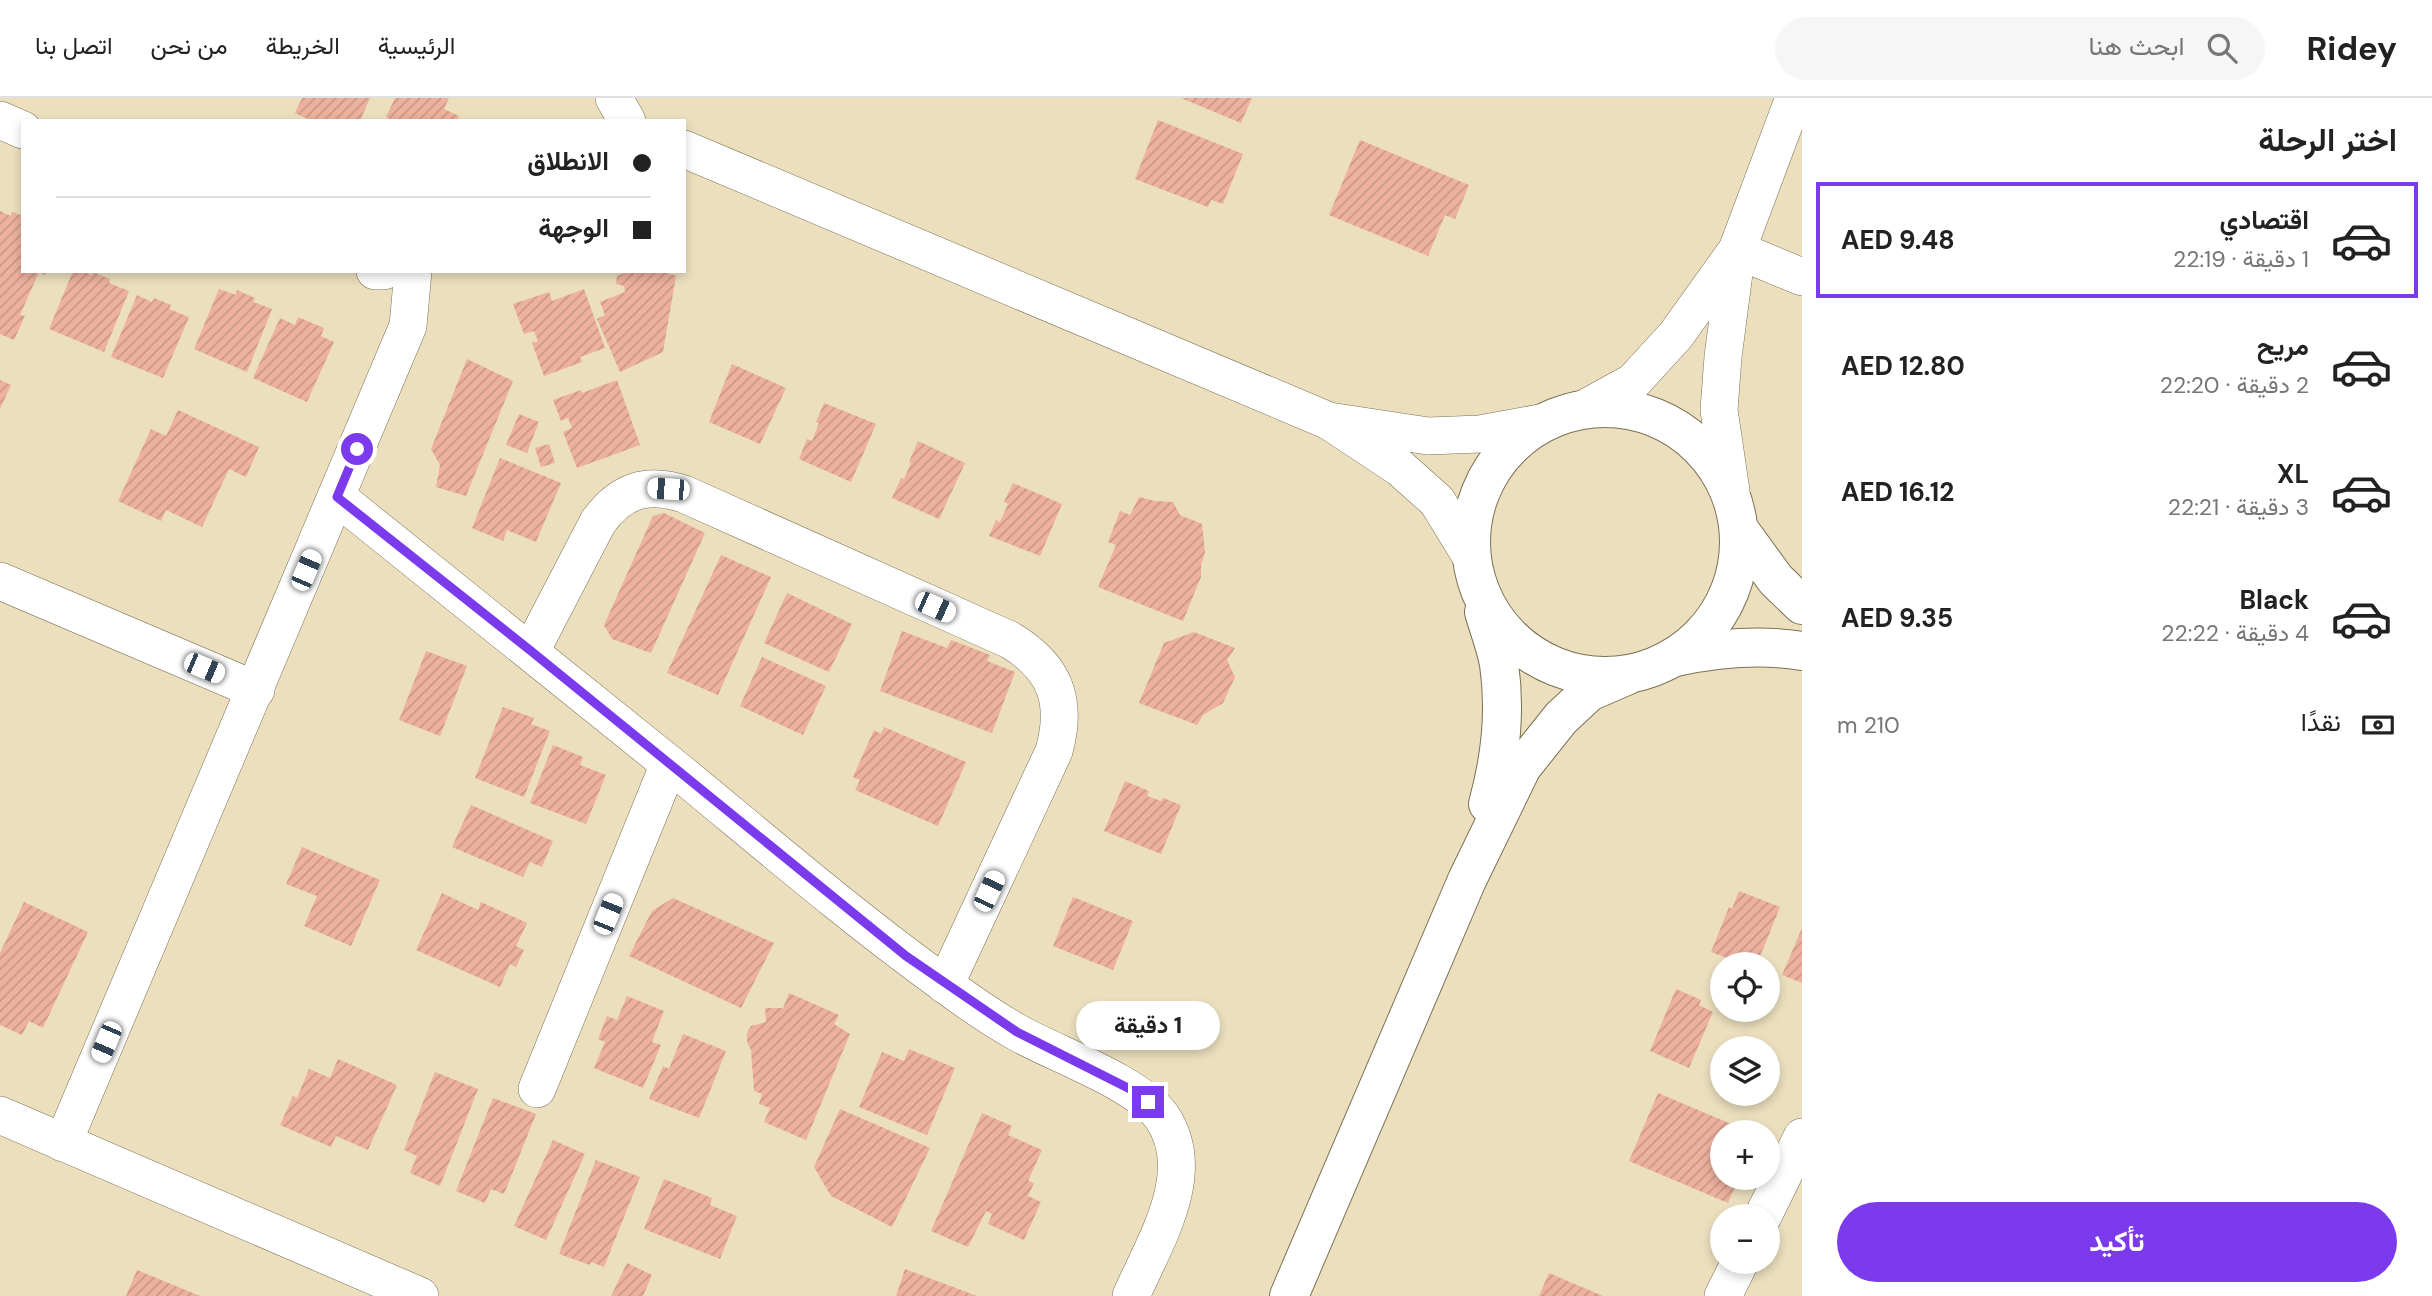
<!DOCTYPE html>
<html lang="ar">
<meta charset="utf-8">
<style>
:root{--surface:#fff;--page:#f6f6f6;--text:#222;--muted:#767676;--line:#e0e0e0;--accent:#7c3aed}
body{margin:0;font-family:"DM Sans",Vazirmatn,sans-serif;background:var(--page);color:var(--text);direction:rtl;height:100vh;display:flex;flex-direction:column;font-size:26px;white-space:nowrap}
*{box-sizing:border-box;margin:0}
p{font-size:23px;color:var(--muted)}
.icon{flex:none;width:38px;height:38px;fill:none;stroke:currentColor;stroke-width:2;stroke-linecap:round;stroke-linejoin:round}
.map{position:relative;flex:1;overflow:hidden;direction:ltr}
.drawer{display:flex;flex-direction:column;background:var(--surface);width:630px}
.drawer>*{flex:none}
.banner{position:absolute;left:21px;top:21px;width:665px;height:154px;border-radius:0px;box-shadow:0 4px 10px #0003;direction:rtl;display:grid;align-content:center;height:154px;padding:0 35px;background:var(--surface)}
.fabs{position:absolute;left:1710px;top:854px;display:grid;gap:14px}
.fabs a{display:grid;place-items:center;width:70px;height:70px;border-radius:50%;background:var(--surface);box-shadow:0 4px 10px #0003;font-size:35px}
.end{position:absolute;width:32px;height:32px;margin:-16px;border:9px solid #7c3aed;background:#fff;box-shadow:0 0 0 4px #fff}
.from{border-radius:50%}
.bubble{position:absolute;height:49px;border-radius:24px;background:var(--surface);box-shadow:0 4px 10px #0003;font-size:23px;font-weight:700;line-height:49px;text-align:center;direction:rtl}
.car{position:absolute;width:21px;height:42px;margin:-21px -10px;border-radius:9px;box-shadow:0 0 5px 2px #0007;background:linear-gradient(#fff 24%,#345 0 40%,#fff 0 76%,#345 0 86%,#fff 0)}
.banner b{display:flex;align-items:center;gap:24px;height:66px;font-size:26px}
.banner b+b{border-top:2px solid var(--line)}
.banner i{width:18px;height:18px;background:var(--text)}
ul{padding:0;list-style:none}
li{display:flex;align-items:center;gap:21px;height:116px;margin:0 14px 10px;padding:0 21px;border:4px solid transparent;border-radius:0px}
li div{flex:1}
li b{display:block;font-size:26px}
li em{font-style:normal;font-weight:700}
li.active{border-color:var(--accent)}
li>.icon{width:63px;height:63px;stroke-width:1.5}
h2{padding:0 35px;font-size:32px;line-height:84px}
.pay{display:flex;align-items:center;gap:18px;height:77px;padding:0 35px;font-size:26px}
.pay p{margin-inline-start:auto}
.action{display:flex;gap:14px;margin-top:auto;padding:14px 35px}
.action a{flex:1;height:80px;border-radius:42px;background:var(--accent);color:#fff;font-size:28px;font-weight:700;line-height:80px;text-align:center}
header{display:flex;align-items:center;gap:42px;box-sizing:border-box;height:98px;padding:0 35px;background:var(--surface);border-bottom:2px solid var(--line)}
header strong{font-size:33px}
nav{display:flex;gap:38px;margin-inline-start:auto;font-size:24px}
.search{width:490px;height:63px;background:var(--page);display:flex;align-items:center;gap:18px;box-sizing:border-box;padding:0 24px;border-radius:38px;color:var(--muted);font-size:26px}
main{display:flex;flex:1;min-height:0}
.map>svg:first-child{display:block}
.building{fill:url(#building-hatch)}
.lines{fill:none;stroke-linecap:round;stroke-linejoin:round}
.minor-casing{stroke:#7c7154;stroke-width:38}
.tertiary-casing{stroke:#7c7154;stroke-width:40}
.minor{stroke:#fff;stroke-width:37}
.tertiary{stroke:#fff;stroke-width:38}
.route{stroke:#7c3aed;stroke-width:9}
</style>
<header>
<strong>Ridey</strong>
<div class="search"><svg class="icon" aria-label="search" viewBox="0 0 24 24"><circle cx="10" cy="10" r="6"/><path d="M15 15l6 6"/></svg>ابحث هنا</div>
<nav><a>الرئيسية</a><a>الخريطة</a><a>من نحن</a><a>اتصل بنا</a></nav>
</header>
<main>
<section class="drawer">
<h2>اختر الرحلة</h2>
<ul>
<li class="active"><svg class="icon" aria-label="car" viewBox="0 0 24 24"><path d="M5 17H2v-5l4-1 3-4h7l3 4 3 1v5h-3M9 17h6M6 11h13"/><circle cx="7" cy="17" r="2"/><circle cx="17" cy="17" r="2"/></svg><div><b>اقتصادي</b><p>1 دقيقة · 22:19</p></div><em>AED 9.48</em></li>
<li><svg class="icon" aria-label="car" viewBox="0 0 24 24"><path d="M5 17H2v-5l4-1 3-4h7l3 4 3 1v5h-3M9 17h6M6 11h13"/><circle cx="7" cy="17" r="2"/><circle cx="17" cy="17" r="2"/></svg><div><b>مريح</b><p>2 دقيقة · 22:20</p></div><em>AED 12.80</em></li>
<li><svg class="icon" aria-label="car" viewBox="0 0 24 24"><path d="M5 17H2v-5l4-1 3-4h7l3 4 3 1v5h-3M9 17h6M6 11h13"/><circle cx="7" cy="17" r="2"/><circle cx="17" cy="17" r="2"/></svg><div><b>XL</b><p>3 دقيقة · 22:21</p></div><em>AED 16.12</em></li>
<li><svg class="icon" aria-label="car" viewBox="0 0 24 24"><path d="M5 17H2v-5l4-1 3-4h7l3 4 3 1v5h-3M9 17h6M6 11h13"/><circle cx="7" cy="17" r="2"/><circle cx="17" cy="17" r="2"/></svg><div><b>Black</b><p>4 دقيقة · 22:22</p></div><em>AED 9.35</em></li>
</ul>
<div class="pay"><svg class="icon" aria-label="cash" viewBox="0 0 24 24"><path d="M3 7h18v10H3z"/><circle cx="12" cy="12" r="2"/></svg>نقدًا<p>210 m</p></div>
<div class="action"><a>تأكيد</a></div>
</section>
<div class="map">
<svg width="1802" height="1198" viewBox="0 0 1802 1198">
<defs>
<pattern id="building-hatch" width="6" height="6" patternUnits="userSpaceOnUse" patternTransform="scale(1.75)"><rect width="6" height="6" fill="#eeb19f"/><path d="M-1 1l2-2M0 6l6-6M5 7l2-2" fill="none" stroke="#cb9787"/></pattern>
</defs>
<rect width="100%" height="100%" fill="#ebdfbe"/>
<g class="building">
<path d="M 302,0 L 370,0 L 360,23 L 312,23 L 295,15 Z"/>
<path d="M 395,0 L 449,0 L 444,11 L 459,18 L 457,23 L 394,23 L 386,19 Z"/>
<path d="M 1181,0 L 1252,0 L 1241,25 Z"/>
<path d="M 1158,22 L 1243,56 L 1223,106 L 1211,102 L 1208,109 L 1135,81 Z"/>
<path d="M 1360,42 L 1469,87 L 1455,121 L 1445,117 L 1428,158 L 1329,117 Z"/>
<path d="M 0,113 L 11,118 L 12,114 L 23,118 L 23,173 L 46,173 L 45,177 L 39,174 L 20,217 L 25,218 L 14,242 L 0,236 Z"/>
<path d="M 73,173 L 82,173 L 92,177 L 93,174 L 110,181 L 109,185 L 129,193 L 104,254 L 49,231 Z"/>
<path d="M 661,173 L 676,178 L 663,254 L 620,274 L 597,221 L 605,217 L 600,204 L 625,194 L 624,188 L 616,186 L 617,178 L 629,173 Z"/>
<path d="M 219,191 L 236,197 L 237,192 L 255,200 L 253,204 L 272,211 L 247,274 L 194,251 Z"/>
<path d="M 584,191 L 605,250 L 580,259 L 582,264 L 544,278 L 532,245 L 538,243 L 534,233 L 524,236 L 513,206 L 549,194 L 552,203 Z"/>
<path d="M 137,197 L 152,204 L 154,200 L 171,207 L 169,211 L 189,219 L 163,280 L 111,259 Z"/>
<path d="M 298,219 L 324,230 L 321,238 L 334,244 L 307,304 L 253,280 L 280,220 L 295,227 Z"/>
<path d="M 467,261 L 513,283 L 466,398 L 436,389 L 440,367 L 431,351 Z"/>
<path d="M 732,266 L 786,290 L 760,346 L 709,324 Z"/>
<path d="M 0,282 L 11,287 L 0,311 Z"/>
<path d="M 617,282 L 640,347 L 577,370 L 563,334 L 572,330 L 568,320 L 561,323 L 553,302 L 581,292 L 582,295 Z"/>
<path d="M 824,305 L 876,326 L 851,384 L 799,361 L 807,341 L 812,343 L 819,325 L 816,324 Z"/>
<path d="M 178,312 L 259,349 L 246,379 L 229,371 L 202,429 L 166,412 L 161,423 L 118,403 L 151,331 L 166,338 Z"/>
<path d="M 519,316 L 539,324 L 527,355 L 506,347 Z"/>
<path d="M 918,343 L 965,365 L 939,421 L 892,400 L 901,380 L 904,381 L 911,365 L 909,364 Z"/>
<path d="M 549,346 L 555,365 L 541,369 L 535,350 Z"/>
<path d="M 500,360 L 561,385 L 536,444 L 507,432 L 503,443 L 472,430 Z"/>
<path d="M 1013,385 L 1062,406 L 1040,458 L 989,438 L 996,422 L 1000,424 L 1008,406 L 1004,404 Z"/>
<path d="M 1139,399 L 1155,403 L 1173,404 L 1180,417 L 1202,426 L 1205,454 L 1201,467 L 1201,479 L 1183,523 L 1098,489 L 1116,447 L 1108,444 L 1120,413 L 1130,417 Z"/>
<path d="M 664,415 L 705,435 L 651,555 L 612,541 L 604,527 L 653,418 Z"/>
<path d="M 721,457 L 771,479 L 718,597 L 667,575 Z"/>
<path d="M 787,495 L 852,526 L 829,574 L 764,545 Z"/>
<path d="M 902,533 L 947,550 L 951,542 L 990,557 L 987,563 L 1015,574 L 992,635 L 880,593 Z"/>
<path d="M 1194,534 L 1235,550 L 1227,562 L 1235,579 L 1223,605 L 1203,617 L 1197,627 L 1139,605 L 1164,545 Z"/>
<path d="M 426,553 L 467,568 L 440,638 L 399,622 Z"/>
<path d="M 762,559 L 826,588 L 803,637 L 740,608 Z"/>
<path d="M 503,609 L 534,620 L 531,626 L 550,633 L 524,699 L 475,680 Z"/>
<path d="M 884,629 L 966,664 L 938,728 L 855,692 L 860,682 L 853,679 L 874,632 L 881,636 Z"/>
<path d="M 553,647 L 583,659 L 580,667 L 606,677 L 586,726 L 530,705 Z"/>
<path d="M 1125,683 L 1149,693 L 1147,698 L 1161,703 L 1163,700 L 1181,707 L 1161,756 L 1104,733 Z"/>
<path d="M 471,707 L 553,743 L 542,769 L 530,764 L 523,779 L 452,749 Z"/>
<path d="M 302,749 L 380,782 L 351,848 L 304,828 L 317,798 L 286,786 Z"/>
<path d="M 1739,793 L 1780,809 L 1757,866 L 1743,866 L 1711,854 L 1729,809 L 1732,811 Z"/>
<path d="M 442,795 L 478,812 L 481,804 L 527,825 L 516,848 L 524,852 L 516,869 L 510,866 L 500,889 L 416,852 Z"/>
<path d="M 1073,799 L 1133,823 L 1113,872 L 1053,848 Z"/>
<path d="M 673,800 L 774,845 L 741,910 L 629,858 L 652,813 Z"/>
<path d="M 24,804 L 88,834 L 43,930 L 29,923 L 22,937 L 0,927 L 0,855 Z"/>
<path d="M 1802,830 L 1802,885 L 1782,877 Z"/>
<path d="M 1676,891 L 1701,902 L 1699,907 L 1713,914 L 1689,970 L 1650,953 Z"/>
<path d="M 789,895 L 839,917 L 834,926 L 850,936 L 806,1042 L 764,1024 L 770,1010 L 759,1006 L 762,996 L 754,993 L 751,952 L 747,944 L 747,935 L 751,928 L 766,924 L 765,910 L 783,910 Z"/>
<path d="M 627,898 L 664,913 L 652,944 L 661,947 L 643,990 L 594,970 L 605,944 L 598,941 L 607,918 L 617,922 Z"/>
<path d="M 683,936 L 726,953 L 699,1020 L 649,1001 L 663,968 L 669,971 Z"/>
<path d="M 909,951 L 955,970 L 927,1037 L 859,1009 L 882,954 L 904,963 Z"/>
<path d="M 338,961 L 397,987 L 368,1052 L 336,1038 L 331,1049 L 280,1027 L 293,998 L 297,1000 L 309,971 L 330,980 Z"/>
<path d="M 435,974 L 478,991 L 440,1088 L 410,1075 L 417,1058 L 404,1052 Z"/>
<path d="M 1658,995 L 1750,1034 L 1722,1034 L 1722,1080 L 1739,1080 L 1728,1105 L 1629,1063 Z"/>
<path d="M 493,1000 L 536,1016 L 504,1096 L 491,1091 L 485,1105 L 456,1093 Z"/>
<path d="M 840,1011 L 930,1050 L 892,1129 L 831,1098 L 814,1069 Z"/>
<path d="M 982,1015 L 1012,1028 L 1008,1037 L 1042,1052 L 1028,1083 L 1034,1085 L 1028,1098 L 1041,1104 L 1024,1142 L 988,1126 L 992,1116 L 986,1113 L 968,1149 L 931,1133 Z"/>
<path d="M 553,1042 L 585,1056 L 546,1142 L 514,1128 Z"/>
<path d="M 596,1062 L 640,1079 L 604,1169 L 591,1164 L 590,1167 L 559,1156 Z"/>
<path d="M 664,1081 L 712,1100 L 710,1107 L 737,1118 L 720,1161 L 644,1131 Z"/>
<path d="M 627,1165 L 652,1177 L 643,1198 L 611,1198 Z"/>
<path d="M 905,1171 L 977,1198 L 896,1198 Z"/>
<path d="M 137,1172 L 200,1198 L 126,1198 Z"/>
<path d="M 1549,1175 L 1603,1198 L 1539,1198 Z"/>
</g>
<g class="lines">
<defs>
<g id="minor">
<path d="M 614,0 L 627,23"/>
<path d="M 0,22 L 23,32"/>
<path d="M 684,51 L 1329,323"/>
<path d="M 1737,152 L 1802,179"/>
<path d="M 375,173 L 384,173"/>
<path d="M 1584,311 L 1633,284 L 1676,237 L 1734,156"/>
<path d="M 1731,393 L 1719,312 L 1723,259 L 1737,152 L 1794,0"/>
<path d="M 337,399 C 453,491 568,584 683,677 C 768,747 853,820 943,885 C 967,903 993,921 1020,936 C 1058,957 1138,985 1162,1019 C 1200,1075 1154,1145 1131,1198"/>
<path d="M 1472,460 L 1437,403 L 1400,370 L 1329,323 L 1428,338 L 1480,336 L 1540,325"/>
<path d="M 0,483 L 256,592"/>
<path d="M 531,553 L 598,424 C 621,392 647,384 684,396 L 1010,542 C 1055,569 1068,603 1054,653 L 945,887"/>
<path d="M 537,991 L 669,666"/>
<path d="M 0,1017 L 420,1198"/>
<path d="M 63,1045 L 408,228 L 413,173"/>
<path d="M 1763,1118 L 1802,1039"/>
<path d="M 1723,1198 L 1740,1164"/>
</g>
<g id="tertiary">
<circle cx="1605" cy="444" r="134"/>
<path d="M 1741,434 L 1776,482 L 1802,507"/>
<path d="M 1484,514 C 1489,531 1496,549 1499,566 C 1506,614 1501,659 1488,706"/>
<path d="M 1676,559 C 1718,550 1759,546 1802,553"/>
<path d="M 1289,1198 L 1467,782 L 1522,669 L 1561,620 L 1589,594 L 1626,578"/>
</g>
</defs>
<use href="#minor" class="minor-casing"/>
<use href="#tertiary" class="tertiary-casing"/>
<use href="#minor" class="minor"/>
<use href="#tertiary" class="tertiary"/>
</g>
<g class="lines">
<path class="route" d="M 357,351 L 337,399 L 531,553 L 906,858 L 1017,934 L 1130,991 L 1148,1004"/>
</g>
</svg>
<div class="fabs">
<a><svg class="icon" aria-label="locate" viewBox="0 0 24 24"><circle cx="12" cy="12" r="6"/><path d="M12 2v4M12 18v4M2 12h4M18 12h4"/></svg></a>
<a><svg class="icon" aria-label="layers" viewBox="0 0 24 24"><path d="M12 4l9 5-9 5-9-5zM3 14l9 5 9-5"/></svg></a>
<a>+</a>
<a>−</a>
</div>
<i class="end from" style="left:357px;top:351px"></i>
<i class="end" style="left:1148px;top:1004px"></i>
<div class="bubble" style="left:1076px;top:903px;width:144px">1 دقيقة</div>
<i class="car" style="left:668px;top:391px;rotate:274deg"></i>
<i class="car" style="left:306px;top:472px;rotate:23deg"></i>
<i class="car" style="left:935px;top:509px;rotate:114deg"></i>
<i class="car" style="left:204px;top:570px;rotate:113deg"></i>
<i class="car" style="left:989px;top:793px;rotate:25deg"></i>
<i class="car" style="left:608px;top:816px;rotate:22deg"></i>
<i class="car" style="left:106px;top:944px;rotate:203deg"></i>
<div class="banner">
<b><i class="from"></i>الانطلاق</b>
<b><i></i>الوجهة</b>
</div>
</div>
</main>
